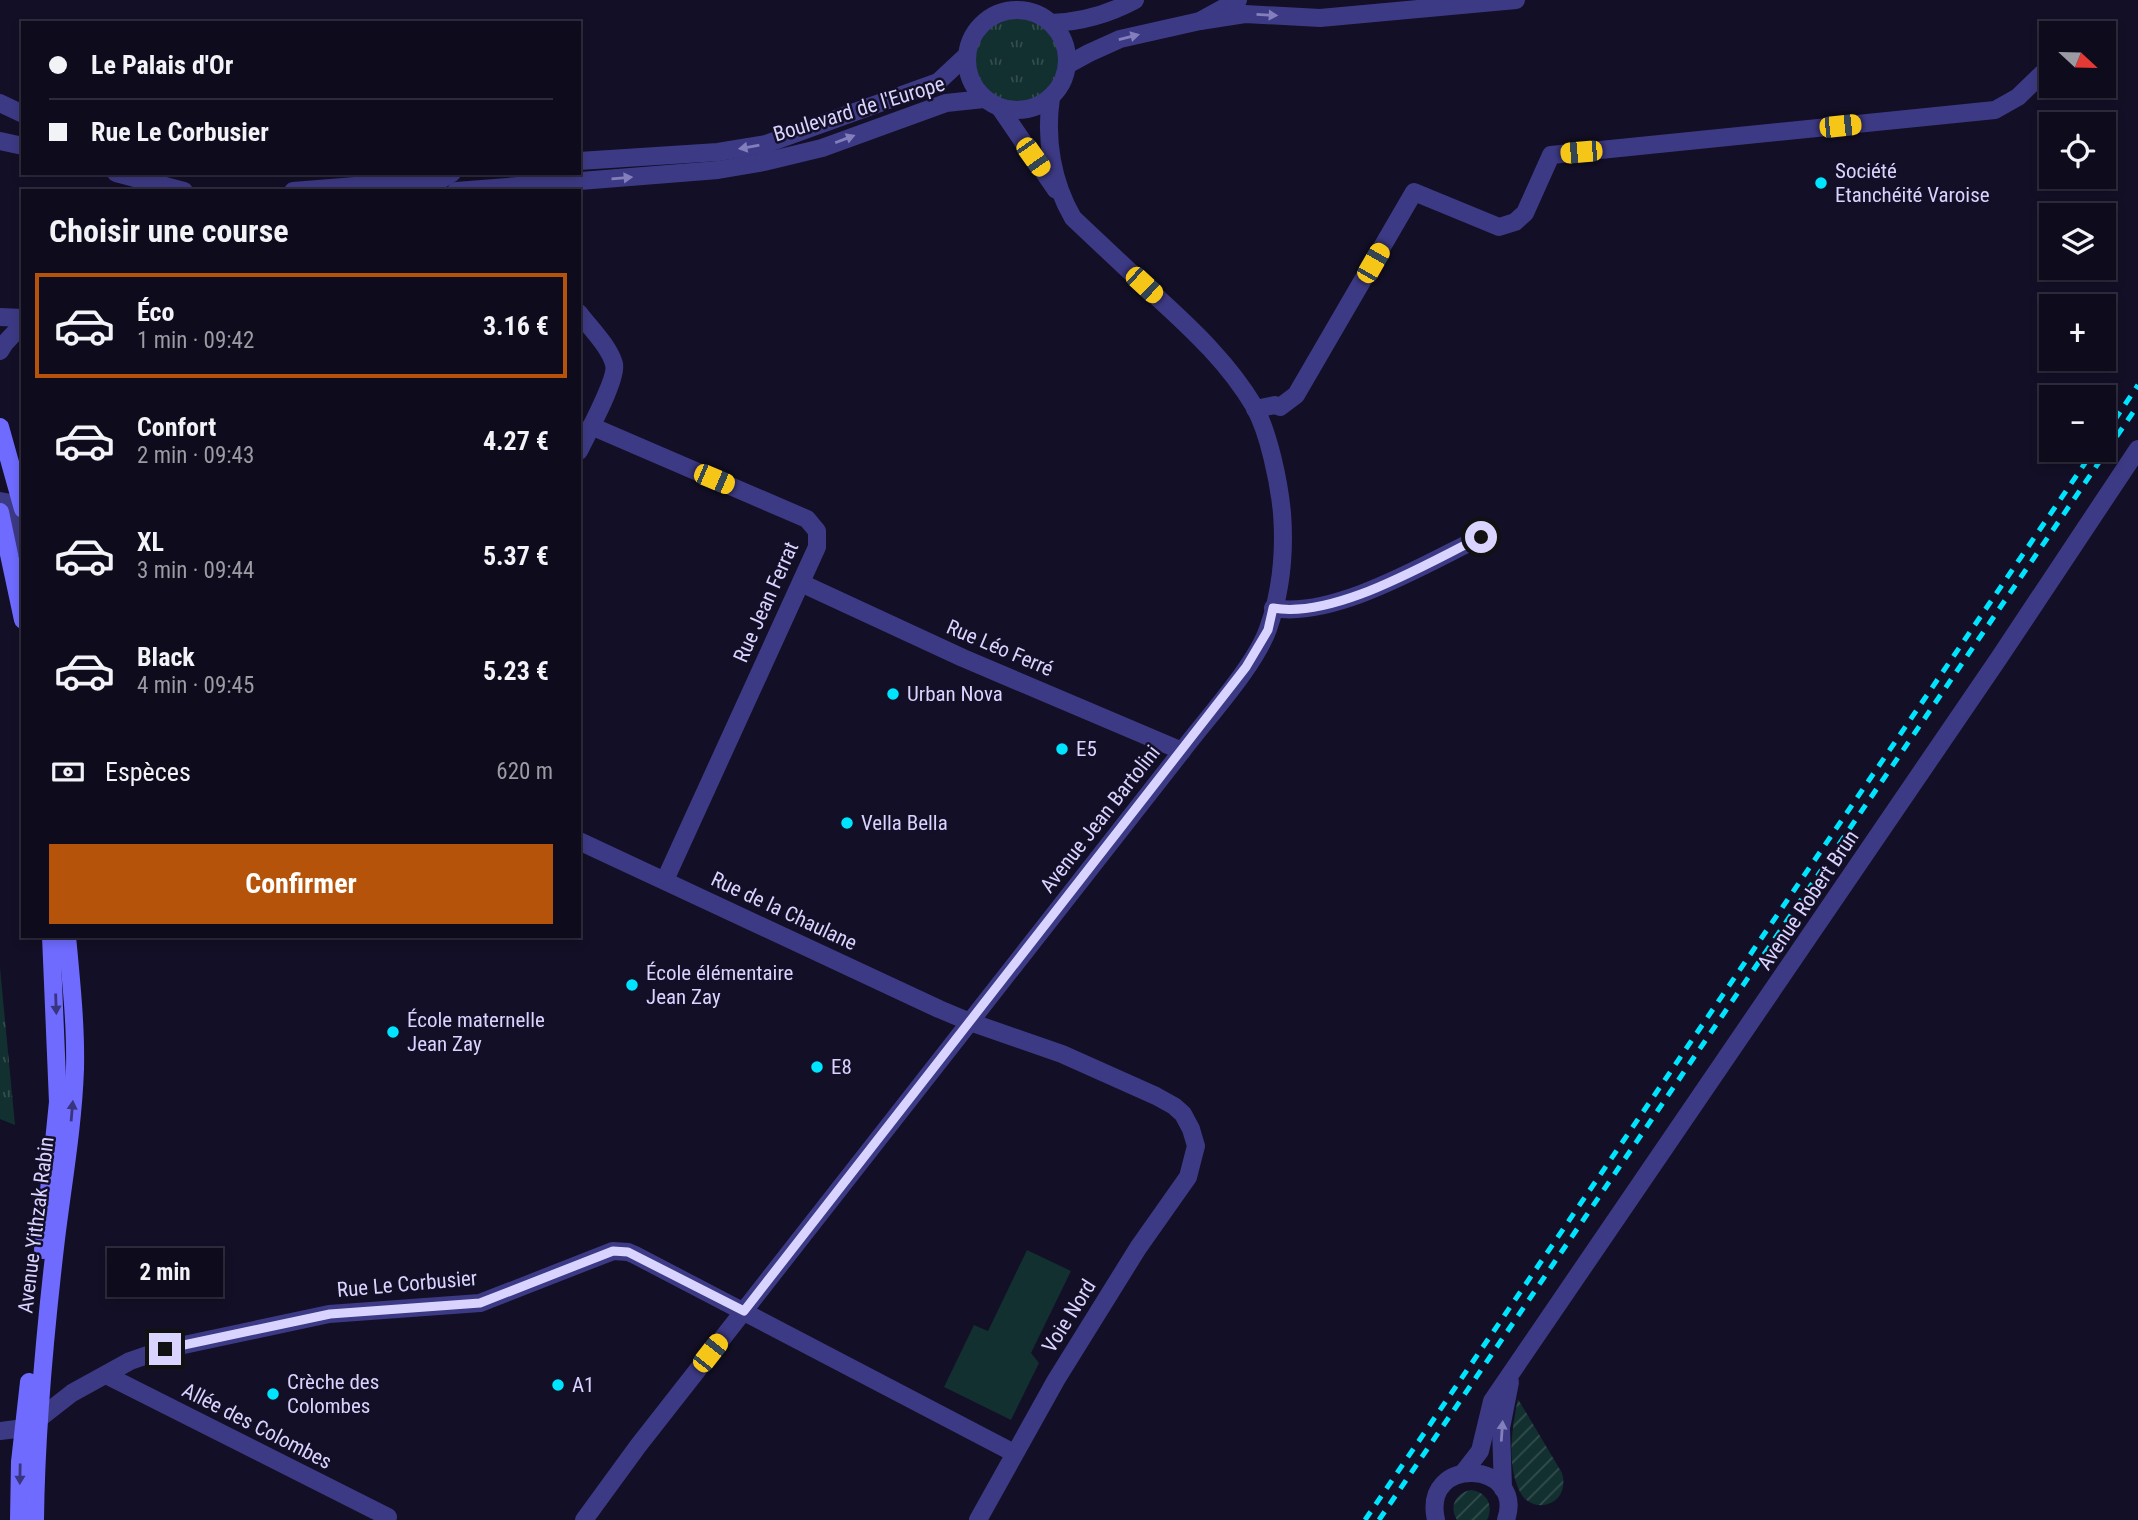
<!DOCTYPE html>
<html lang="fr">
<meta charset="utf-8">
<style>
:root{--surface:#0e0b1c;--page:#1c1929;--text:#f1f3f6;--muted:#9b9ba3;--line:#2e2b3b;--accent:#b45309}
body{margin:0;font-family:"Roboto Condensed",sans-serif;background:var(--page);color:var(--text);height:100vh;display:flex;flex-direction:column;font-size:26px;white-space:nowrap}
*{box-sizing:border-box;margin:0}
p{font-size:23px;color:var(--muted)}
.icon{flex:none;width:38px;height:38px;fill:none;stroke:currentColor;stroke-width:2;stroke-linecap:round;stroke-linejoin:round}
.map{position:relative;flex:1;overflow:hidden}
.panel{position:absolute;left:21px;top:189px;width:560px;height:749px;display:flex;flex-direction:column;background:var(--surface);border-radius:0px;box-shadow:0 4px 10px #0003,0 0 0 2px var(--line)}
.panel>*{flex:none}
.top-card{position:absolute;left:21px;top:21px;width:560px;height:154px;border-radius:0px;box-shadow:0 4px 10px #0003,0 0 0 2px var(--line);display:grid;align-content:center;height:154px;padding:0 28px;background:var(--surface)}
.needle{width:46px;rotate:112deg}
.fabs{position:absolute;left:2039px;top:21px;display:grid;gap:14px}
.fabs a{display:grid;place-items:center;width:77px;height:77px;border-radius:0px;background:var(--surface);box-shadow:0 4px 10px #0003,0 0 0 2px var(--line);font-size:35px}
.end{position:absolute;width:32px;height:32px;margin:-16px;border:9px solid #d9d4ff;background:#111;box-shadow:0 0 0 4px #111}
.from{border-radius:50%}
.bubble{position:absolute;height:49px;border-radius:0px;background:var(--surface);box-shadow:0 4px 10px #0003,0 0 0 2px var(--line);font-size:23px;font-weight:700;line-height:49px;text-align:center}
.car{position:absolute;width:21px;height:42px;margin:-21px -10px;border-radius:9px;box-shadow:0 0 5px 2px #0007;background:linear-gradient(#f5c518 24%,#345 0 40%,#f5c518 0 76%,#345 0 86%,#f5c518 0)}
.top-card b{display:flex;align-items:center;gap:24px;height:66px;font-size:26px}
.top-card b+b{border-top:2px solid var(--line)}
.top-card i{width:18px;height:18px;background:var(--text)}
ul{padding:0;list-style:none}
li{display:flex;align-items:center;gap:21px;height:105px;margin:0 14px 10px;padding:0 14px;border:4px solid transparent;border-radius:0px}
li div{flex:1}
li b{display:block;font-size:26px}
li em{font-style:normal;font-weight:700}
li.on{border-color:var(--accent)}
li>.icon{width:63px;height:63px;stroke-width:1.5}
h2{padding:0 28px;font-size:32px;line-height:84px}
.pay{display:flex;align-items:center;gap:18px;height:77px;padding:0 28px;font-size:26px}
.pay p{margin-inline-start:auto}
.action{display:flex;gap:14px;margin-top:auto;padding:14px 28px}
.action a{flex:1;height:80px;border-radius:0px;background:var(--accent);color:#fff;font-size:28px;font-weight:700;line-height:80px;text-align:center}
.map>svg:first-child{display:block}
.grass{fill:url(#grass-tufts)}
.park{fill:#12302f}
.garden{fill:url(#garden-furrows)}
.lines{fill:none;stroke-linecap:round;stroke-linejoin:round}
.minor{stroke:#3d3a85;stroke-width:18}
.tertiary{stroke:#3d3a85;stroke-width:18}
.secondary{stroke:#6f6bff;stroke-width:18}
.rail{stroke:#00e5ff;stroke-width:5;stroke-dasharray:10 9;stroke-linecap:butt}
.oneway{fill:#837fbc}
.oneway2{fill:#38347d}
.route{stroke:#d9d4ff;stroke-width:9}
.poi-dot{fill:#00e5ff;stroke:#130f26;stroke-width:2.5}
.labels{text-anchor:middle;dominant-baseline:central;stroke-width:5;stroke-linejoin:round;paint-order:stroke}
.street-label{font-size:21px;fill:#d9d4ff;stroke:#130f26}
.poi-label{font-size:21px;fill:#d9d4ff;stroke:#130f26;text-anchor:start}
</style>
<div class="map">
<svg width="2138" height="1520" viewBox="0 0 2138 1520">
<defs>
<pattern id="grass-tufts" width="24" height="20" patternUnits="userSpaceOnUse" patternTransform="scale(1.75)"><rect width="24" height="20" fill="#12302f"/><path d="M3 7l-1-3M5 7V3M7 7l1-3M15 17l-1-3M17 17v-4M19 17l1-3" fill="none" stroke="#344d4e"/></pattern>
<pattern id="garden-furrows" width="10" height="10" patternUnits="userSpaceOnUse" patternTransform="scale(1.75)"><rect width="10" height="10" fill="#12302f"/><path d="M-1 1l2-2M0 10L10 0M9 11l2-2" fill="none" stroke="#344d4e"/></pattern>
</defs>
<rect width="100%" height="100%" fill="#130f26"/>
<g class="grass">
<circle cx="1017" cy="60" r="50"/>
<path d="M 0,968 L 15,1125 L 0,1119 Z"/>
</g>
<path class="park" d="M 1027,1250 L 1071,1271 L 1031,1353 L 1039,1363 L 1011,1420 L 944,1387 L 974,1325 L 988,1331 Z"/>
<g class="garden">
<path d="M 1518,1399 L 1562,1473 C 1571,1506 1532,1516 1520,1492 C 1506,1464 1512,1427 1518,1399 Z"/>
<path d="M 1471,1490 C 1487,1492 1494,1506 1487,1520 L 1457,1520 C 1449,1507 1455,1493 1471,1490 Z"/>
</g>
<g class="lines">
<g class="minor">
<path d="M 1000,108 L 1056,190"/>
<path d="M 579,313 C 590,328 609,346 614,364 C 618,378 587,434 579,451"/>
<path d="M 1255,409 L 1275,405 L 1280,407 L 1296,395 L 1414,192 L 1499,227 L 1515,222 L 1525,213 L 1551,155 L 1995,110 L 2018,97 L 2051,65"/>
<path d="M 591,426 L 807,519 L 817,531 L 817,547 L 665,880"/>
<path d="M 801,583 L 963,658 L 1182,751"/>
<path d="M 1273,608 C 1334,619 1425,564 1481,537"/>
<path d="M 579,841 L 939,1009 L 970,1022 L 1062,1054 L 1156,1096 L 1174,1106 L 1183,1114 L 1191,1129 L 1196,1146 L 1188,1177 L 1138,1248 L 1056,1380 L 978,1520"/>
<path d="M 106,1375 L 388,1517"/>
<path d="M 0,1431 L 24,1428 L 31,1425 L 72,1393 L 130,1361 L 165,1349 L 329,1314 L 480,1303 L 613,1251 L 628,1252 L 635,1255 L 1014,1453"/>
<path d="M 584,1520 L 638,1446 L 1182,751 C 1207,718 1255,666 1268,629 C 1281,592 1285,552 1282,513 C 1279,482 1269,433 1254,406 C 1229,364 1194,331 1159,299 C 1130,272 1102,245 1073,218 C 1052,182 1045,139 1051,98"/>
</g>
<g class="tertiary">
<circle cx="1017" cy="60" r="50"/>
<path d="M 1200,21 L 1245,14 L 1320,18 L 1516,0"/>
<path d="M 1051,23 C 1080,22 1109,14 1135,0"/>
<path d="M 1067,65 L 1089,53 L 1120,39 L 1200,21 L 1238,0"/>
<path d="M 0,103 L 23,114"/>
<path d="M 0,141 L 23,146"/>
<path d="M 579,161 L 718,152 L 766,144 L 938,82 L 967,55"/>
<path d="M 116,173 L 184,191"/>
<path d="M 293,191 L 442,179 L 452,173"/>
<path d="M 456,191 L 718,170 L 764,162 L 822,148 L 946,103 L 984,99"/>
<path d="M 0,317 L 23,318"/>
<path d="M 0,351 L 5,343 L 23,324"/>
<path d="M 0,501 L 11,503 L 14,509 L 23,548"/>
<path d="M 1463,1473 L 1480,1451 L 1492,1401 L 1999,658 L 2138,449"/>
<path d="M 1503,1489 L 1501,1428 L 1510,1382"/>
<path d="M 1436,1520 C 1421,1454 1526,1461 1506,1520"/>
</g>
<g class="secondary">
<path d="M 0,427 L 23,509"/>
<path d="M 0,512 L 23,620"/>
<path d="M 43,1250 L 58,1102 L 51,936"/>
<path d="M 19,1520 L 20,1462 L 29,1382"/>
<path d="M 35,1520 C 36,1425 45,1332 56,1239 C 63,1182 73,1126 75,1069 C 76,1025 71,980 67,936"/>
</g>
<g class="rail">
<path d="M 2104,436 L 2138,385"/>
<path d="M 1365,1520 L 2094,450"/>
<path d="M 1379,1520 L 2138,405"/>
</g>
</g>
<defs><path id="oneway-solid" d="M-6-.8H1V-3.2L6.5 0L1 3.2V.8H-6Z" transform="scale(1.75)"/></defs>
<g class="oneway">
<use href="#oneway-solid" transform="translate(1267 15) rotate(3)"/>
<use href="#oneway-solid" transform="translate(1129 37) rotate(-14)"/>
<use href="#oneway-solid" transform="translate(845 139) rotate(-21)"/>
<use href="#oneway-solid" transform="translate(749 147) rotate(170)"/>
<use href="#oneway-solid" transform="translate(622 178) rotate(-5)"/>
<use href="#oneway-solid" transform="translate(1502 1431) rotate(-86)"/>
</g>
<g class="oneway2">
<use href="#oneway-solid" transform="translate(56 1004) rotate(88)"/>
<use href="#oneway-solid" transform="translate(72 1111) rotate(-85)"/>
<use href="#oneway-solid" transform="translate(20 1474) rotate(91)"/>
</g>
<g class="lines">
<path class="route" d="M 165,1349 L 330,1314 L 480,1303 L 613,1251 L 628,1252 L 744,1311 L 1246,667 L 1268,630 L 1273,608 C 1335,619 1425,564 1481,537"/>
</g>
<g class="poi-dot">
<circle cx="1821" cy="183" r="7"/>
<circle cx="893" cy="694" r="7"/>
<circle cx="1062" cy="749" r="7"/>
<circle cx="847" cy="823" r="7"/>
<circle cx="632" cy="985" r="7"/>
<circle cx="393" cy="1032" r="7"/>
<circle cx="817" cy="1067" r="7"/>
<circle cx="558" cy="1385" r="7"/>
<circle cx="273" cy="1394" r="7"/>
</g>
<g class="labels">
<g class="street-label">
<text transform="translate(859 109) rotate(-17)">Boulevard de l'Europe</text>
<text transform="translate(766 602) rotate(-66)">Rue Jean Ferrat</text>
<text transform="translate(1000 648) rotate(23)">Rue Léo Ferré</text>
<text transform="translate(1100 819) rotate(-52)">Avenue Jean Bartolini</text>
<text transform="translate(1808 900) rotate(-56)">Avenue Robert Brun</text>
<text transform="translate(784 911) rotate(25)">Rue de la Chaulane</text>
<text transform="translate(36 1225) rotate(-83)">Avenue Yithzak Rabin</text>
<text transform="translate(407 1284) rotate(-5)">Rue Le Corbusier</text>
<text transform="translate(1069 1316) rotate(-58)">Voie Nord</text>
<text transform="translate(257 1426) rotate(27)">Allée des Colombes</text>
</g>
<g class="poi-label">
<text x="1835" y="171">Société<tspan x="1835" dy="24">Etanchéité Varoise</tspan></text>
<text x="907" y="694">Urban Nova</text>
<text x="1076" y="749">E5</text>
<text x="861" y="823">Vella Bella</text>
<text x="646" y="973">École élémentaire<tspan x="646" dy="24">Jean Zay</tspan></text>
<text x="407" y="1020">École maternelle<tspan x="407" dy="24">Jean Zay</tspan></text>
<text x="831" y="1067">E8</text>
<text x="287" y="1382">Crèche des<tspan x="287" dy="24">Colombes</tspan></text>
<text x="572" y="1385">A1</text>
</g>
</g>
</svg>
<div class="fabs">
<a><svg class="needle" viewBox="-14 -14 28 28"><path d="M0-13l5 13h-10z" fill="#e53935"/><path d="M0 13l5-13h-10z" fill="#9b9ba3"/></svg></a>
<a><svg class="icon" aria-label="locate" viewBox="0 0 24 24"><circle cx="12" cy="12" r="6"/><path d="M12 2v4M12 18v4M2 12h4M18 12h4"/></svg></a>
<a><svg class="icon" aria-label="layers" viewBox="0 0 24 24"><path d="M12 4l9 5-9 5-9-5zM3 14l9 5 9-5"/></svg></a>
<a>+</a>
<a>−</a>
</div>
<i class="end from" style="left:1481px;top:537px"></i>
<i class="end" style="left:165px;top:1349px"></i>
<div class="bubble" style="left:107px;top:1248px;width:116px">2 min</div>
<i class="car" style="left:1840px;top:126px;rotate:84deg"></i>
<i class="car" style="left:1581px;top:152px;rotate:265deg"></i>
<i class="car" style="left:1033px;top:157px;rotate:145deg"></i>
<i class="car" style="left:1373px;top:263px;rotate:30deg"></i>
<i class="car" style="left:1144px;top:285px;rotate:133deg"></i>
<i class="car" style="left:714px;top:479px;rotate:113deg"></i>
<i class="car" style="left:710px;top:1353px;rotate:38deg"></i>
<div class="top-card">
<b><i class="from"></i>Le Palais d'Or</b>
<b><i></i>Rue Le Corbusier</b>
</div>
<section class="panel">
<h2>Choisir une course</h2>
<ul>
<li class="on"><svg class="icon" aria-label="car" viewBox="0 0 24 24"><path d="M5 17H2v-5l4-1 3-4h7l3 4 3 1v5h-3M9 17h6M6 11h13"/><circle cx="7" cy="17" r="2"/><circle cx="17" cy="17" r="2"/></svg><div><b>Éco</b><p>1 min · 09:42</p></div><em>3.16 €</em></li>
<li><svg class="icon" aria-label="car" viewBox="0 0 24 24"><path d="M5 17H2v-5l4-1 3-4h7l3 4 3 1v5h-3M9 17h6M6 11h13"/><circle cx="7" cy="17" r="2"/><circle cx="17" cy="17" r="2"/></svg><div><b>Confort</b><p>2 min · 09:43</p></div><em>4.27 €</em></li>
<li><svg class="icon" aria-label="car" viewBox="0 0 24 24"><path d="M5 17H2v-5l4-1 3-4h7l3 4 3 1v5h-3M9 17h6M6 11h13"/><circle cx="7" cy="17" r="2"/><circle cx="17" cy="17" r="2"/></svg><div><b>XL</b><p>3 min · 09:44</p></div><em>5.37 €</em></li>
<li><svg class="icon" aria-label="car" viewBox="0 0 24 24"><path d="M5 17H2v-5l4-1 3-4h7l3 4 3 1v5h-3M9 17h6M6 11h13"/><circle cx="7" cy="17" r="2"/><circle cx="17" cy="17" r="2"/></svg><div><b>Black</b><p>4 min · 09:45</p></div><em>5.23 €</em></li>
</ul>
<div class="pay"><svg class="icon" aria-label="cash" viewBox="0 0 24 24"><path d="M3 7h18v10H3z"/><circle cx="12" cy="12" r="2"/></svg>Espèces<p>620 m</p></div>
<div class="action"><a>Confirmer</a></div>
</section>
</div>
